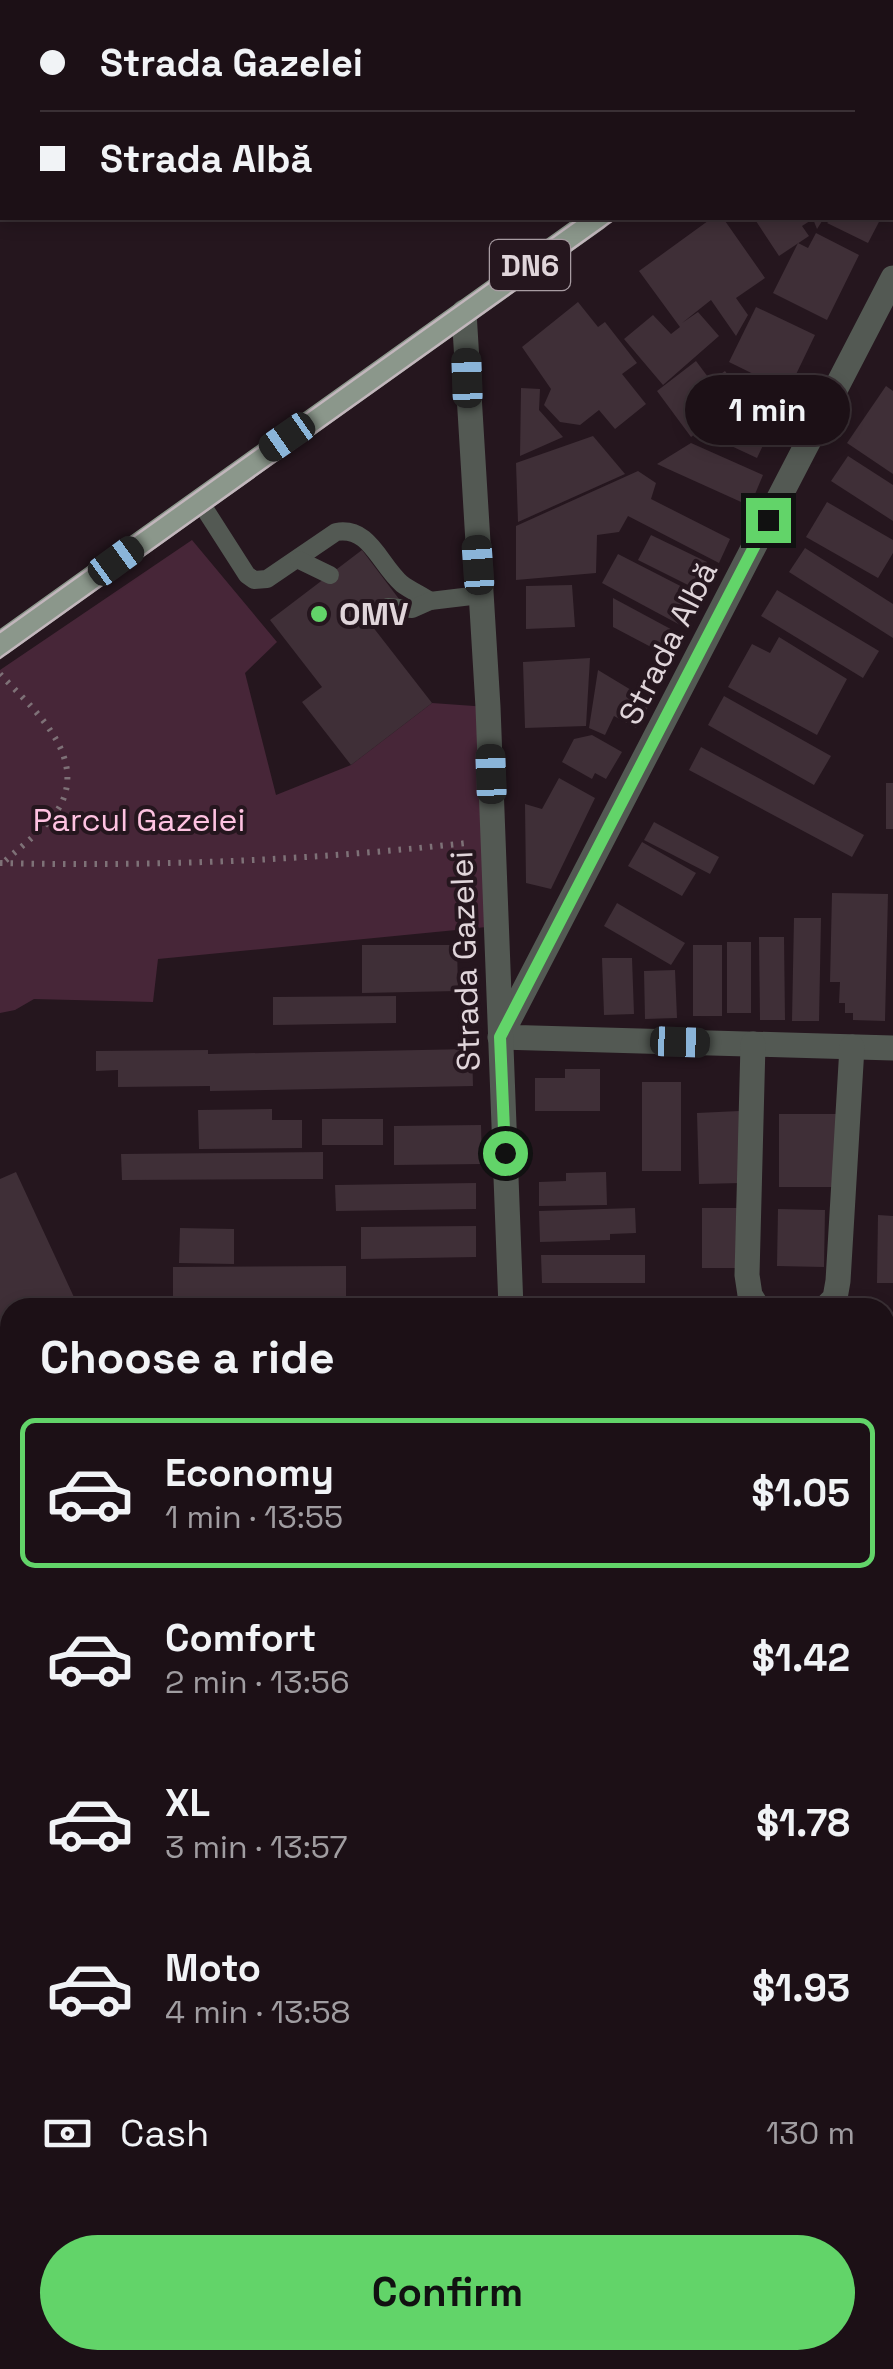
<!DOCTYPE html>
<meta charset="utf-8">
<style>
:root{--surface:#1c1016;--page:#25191f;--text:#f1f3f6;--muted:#a09da1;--line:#3a3035;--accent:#62d469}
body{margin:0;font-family:"Space Grotesk",sans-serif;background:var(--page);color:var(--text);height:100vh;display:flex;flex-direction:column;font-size:38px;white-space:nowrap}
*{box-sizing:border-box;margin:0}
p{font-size:32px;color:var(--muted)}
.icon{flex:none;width:55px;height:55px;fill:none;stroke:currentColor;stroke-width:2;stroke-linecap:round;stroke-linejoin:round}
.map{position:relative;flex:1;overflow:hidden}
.side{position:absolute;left:0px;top:1298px;width:895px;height:1072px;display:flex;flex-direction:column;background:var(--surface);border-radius:30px 30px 0 0;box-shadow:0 5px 15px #0003,0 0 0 2px var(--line)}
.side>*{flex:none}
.banner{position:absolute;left:0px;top:0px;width:895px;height:220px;box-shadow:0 5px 15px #0003,0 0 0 2px var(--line);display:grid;align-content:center;height:220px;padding:0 40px;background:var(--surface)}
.end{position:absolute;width:45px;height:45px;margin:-22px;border:12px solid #62d469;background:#111;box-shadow:0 0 0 5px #111}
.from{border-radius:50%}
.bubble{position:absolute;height:70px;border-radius:35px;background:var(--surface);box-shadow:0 5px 15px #0003,0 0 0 2px var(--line);font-size:32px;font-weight:700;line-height:70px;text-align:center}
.car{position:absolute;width:30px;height:60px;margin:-30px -15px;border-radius:12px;box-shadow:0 0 8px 2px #0007;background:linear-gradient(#222 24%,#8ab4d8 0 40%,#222 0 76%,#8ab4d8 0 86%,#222 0)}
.banner b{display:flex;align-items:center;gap:35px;height:95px;font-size:38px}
.banner b+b{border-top:2px solid var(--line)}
.banner i{width:25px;height:25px;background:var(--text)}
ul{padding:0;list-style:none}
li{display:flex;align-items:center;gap:30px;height:150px;margin:0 20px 15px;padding:0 20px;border:5px solid transparent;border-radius:15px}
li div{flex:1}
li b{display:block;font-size:38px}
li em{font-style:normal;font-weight:700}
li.current{border-color:var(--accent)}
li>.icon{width:90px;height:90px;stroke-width:1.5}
h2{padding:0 40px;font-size:45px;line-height:120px}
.pay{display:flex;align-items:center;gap:25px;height:110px;padding:0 40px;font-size:38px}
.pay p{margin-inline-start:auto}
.button{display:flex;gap:20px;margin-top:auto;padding:20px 40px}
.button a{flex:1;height:115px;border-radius:60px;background:var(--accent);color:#111;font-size:40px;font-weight:700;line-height:115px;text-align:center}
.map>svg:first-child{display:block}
.green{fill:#472638}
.building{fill:#3f2f37}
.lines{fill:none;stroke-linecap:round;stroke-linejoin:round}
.path{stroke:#7e7177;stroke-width:6;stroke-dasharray:2.5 8;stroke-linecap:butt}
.service{stroke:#535953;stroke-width:18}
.minor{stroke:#535953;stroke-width:25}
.primary{stroke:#8b978b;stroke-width:25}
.tram{stroke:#c2b6bc;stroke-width:2.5}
.route{stroke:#62d469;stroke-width:12}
.poi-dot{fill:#62d469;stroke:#25161e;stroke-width:4}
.labels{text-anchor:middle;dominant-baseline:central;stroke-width:8;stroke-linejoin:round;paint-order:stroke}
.shield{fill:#25161e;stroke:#a89ca2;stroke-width:2.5}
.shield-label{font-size:30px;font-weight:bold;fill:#e0d5da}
.poi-label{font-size:32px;font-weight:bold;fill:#e0d5da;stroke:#25161e;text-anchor:start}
.street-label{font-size:32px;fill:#e0d5da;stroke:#25161e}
.park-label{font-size:32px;fill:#fec2e1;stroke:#25161e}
</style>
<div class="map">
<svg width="893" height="2369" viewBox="0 0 893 2369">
<rect width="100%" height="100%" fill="#25161e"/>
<path class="green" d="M 192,540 L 277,642 L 245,673 L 276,795 L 351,765 L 432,703 L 488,707 L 497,926 L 158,959 L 153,1002 L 34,999 L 15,1010 L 0,1013 L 0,670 Z"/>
<g class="building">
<path d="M 712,218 L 723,218 L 765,278 L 736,298 L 748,315 L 736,336 L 711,300 L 682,323 L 698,312 L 719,336 L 663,385 L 624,339 L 653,315 L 671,334 L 680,327 L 639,271 Z"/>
<path d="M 754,218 L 824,218 L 817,229 L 813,219 L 802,226 L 809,236 L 779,256 Z"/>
<path d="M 833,218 L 881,218 L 868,243 L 827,223 Z"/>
<path d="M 816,233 L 859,255 L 827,320 L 773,293 L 798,243 L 808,248 Z"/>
<path d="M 578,302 L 598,327 L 605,322 L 637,363 L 622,374 L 646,404 L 615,429 L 599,410 L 580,425 L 560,422 L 544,405 L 551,389 L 522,347 Z"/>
<path d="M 756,307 L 815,335 L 788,391 L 729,362 Z"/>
<path d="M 696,361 L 711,381 L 725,371 L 745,398 L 691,437 L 657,391 Z"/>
<path d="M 886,386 L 893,391 L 893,474 L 847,443 Z"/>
<path d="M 521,388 L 540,389 L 539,410 L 563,437 L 520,456 Z"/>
<path d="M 756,406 L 777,416 L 757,458 L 712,437 L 722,416 L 745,427 Z"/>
<path d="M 593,436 L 625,474 L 518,522 L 516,463 Z"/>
<path d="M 691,443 L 763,475 L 750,506 L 657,464 Z"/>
<path d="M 848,456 L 893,485 L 893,521 L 831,481 Z"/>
<path d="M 638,471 L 656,483 L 651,499 L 730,539 L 719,563 L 628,516 L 619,532 L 597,535 L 596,573 L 516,580 L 516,526 Z"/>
<path d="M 827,502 L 893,540 L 893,553 L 878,578 L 806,537 Z"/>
<path d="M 651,535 L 707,562 L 694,588 L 638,560 Z"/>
<path d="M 805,548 L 893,604 L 893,638 L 789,572 Z"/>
<path d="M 362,550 L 399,599 L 369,622 L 432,703 L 351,765 L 302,702 L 322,687 L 270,620 Z"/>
<path d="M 618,554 L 698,595 L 682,626 L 602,583 Z"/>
<path d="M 572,585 L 575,627 L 526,629 L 526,586 Z"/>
<path d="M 777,590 L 879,651 L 863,678 L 761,616 Z"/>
<path d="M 613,598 L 678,633 L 668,656 L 613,627 Z"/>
<path d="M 779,637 L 847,679 L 817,735 L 728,687 L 752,644 L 770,653 Z"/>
<path d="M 590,658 L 586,726 L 525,728 L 523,662 Z"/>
<path d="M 598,670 L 651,702 L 636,728 L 614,716 L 605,735 L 589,728 Z"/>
<path d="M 724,696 L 831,756 L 814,785 L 708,725 Z"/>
<path d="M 592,735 L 622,752 L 606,779 L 595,773 L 592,779 L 562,762 L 574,739 Z"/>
<path d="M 701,747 L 864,835 L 852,857 L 689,770 Z"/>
<path d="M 559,778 L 595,798 L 551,889 L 526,883 L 525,804 L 542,809 Z"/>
<rect x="886" y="783" width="7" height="46"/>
<path d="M 654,822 L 719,857 L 710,874 L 644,840 Z"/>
<path d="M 642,842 L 696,873 L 682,896 L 628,866 Z"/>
<path d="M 832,893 L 888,894 L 885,1021 L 853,1020 L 853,1013 L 845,1013 L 845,1003 L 839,1003 L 840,982 L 830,982 Z"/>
<path d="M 617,903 L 685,943 L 671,965 L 604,926 Z"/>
<path d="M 794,918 L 821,918 L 819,1021 L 792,1021 Z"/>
<path d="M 759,937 L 784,937 L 785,1020 L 760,1020 Z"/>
<rect x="727" y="942" width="24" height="71"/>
<path d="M 362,945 L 457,945 L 458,991 L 362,993 Z"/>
<rect x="693" y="945" width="29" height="71"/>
<path d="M 602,958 L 632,958 L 634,1014 L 604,1015 Z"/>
<path d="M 675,970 L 677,1018 L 645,1019 L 644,971 Z"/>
<path d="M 396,996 L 396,1023 L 273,1025 L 273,997 Z"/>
<path d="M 472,1049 L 473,1086 L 210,1091 L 210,1086 L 118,1087 L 118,1070 L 96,1071 L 96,1051 L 208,1050 L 208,1054 Z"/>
<path d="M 565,1069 L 600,1069 L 600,1111 L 535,1111 L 535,1078 L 565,1078 Z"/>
<rect x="642" y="1082" width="39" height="89"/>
<path d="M 272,1109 L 272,1120 L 302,1120 L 302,1148 L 199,1149 L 198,1110 Z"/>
<path d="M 739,1111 L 741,1183 L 699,1184 L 697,1113 Z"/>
<rect x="779" y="1114" width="59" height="73"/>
<rect x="322" y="1119" width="61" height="26"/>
<path d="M 481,1125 L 482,1164 L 394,1165 L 394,1126 Z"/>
<path d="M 323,1152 L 323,1179 L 122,1180 L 121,1154 Z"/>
<path d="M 16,1172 L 79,1308 L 10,1308 L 10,1382 L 0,1386 L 0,1179 Z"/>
<path d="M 606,1172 L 607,1205 L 539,1206 L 539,1182 L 566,1181 L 566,1173 Z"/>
<path d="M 476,1183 L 476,1209 L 336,1211 L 335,1185 Z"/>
<path d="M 635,1208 L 636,1233 L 610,1234 L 610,1240 L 540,1242 L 539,1211 Z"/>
<path d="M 702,1208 L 742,1208 L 741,1268 L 702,1268 Z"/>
<path d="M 778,1209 L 825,1210 L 824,1267 L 777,1266 Z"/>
<path d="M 878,1215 L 893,1216 L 893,1283 L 877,1283 Z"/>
<path d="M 476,1226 L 476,1257 L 361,1259 L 361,1227 Z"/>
<path d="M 180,1228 L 234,1229 L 234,1264 L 179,1263 Z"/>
<path d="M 541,1255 L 645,1255 L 645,1283 L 542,1283 Z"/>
<path d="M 346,1266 L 346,1307 L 173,1308 L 173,1267 Z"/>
<path d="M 885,1312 L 893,1312 L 892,1418 L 885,1418 Z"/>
<path d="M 885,1457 L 893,1462 L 893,1474 L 885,1489 Z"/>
<path d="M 893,1540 L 893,1620 L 885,1635 L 885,1555 Z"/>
<path d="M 885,1714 L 893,1718 L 893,1767 L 885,1782 L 893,1786 L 893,1818 L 885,1832 Z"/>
<path d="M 1,1793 L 10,1824 L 10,1863 L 0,1865 Z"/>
<path d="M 10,2002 L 10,2058 L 0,2061 L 0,2005 Z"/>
<path d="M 0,2280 L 10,2292 L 10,2322 L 0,2330 Z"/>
<path d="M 10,2338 L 10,2360 L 68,2360 L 75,2369 L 0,2369 L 0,2346 Z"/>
<path d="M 501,2360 L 824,2360 L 817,2366 L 819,2369 L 509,2369 Z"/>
</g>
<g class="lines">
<g class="path">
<path d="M 0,674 C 30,706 83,750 63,800 C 53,824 23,844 4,862"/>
<path d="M 0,863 C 157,867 311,860 467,843"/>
</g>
<g class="service">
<path d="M 465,0 L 467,2"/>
<path d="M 676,0 L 678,2"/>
<path d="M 738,0 L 740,2"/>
<path d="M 199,500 L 247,575 L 254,580 L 267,579 L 336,532 C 370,526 379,564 402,584 C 410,590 421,595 430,601"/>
<path d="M 299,560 L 330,575"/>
<path d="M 388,607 L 412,609 L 430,601 L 480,595"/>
</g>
<g class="minor">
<path d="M 893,278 L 500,1037 L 893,1048"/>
<path d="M 464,312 L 488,707 L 511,1308"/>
<path d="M 753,1044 L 747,1275 L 750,1295 L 758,1308"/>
<path d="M 825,1308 L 835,1298 L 838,1281 L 852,1047"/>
<path d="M 885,1669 L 893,1673"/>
<path d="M 0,2110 L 10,2108"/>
<path d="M 0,2206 L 10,2218"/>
<path d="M 128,2360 L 135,2369"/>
<path d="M 194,2369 L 205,2360"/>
</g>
<g class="primary">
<path d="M 892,3 L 893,3"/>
<path d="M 0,644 L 597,218"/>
</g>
<g class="tram">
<path d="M 876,2 L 880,0"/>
<path d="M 892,16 L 893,15"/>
<path d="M 0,632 L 580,218"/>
<path d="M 0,658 L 616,218"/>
</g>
</g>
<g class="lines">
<path class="route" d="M 505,1153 L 500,1037 L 768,520"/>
</g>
<circle class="poi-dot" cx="319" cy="614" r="10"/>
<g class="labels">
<rect class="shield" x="490" y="240" width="80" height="50" rx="8"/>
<g class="shield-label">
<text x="530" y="265">DN6</text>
</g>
<g class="poi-label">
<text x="339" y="614">OMV</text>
</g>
<g class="street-label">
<text transform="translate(668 643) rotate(-63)">Strada Albă</text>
<text transform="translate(465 961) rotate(-92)">Strada Gazelei</text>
</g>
<g class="park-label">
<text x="139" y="820">Parcul Gazelei</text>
</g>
</g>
</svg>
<i class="end from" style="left:505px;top:1153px"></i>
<i class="end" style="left:768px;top:520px"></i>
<div class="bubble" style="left:685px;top:375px;width:165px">1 min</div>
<i class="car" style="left:467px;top:378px;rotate:358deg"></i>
<i class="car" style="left:287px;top:437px;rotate:235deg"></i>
<i class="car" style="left:116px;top:561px;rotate:54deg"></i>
<i class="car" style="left:478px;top:565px;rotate:356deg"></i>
<i class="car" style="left:491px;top:774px;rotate:358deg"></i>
<i class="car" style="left:680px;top:1042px;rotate:92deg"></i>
<div class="banner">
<b><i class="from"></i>Strada Gazelei</b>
<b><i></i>Strada Albă</b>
</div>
<section class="side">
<h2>Choose a ride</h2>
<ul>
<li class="current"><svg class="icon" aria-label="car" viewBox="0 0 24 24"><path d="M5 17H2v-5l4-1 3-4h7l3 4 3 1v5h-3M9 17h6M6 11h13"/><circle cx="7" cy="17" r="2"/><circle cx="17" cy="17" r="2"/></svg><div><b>Economy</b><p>1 min · 13:55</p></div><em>$1.05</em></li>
<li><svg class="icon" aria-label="car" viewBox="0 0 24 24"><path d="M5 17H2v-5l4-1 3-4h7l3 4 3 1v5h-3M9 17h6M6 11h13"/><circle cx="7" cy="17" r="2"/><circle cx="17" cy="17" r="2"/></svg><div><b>Comfort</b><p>2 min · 13:56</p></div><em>$1.42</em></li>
<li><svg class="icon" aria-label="car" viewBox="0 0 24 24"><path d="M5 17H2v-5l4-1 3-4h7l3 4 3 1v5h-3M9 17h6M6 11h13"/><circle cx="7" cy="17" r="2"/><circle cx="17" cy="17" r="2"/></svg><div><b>XL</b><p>3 min · 13:57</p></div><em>$1.78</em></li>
<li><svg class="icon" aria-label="car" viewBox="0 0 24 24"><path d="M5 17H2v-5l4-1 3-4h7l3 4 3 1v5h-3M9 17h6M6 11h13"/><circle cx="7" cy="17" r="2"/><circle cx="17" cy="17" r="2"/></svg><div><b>Moto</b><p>4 min · 13:58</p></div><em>$1.93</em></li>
</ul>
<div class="pay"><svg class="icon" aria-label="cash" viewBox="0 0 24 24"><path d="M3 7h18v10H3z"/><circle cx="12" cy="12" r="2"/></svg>Cash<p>130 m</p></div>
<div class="button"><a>Confirm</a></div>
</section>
</div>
